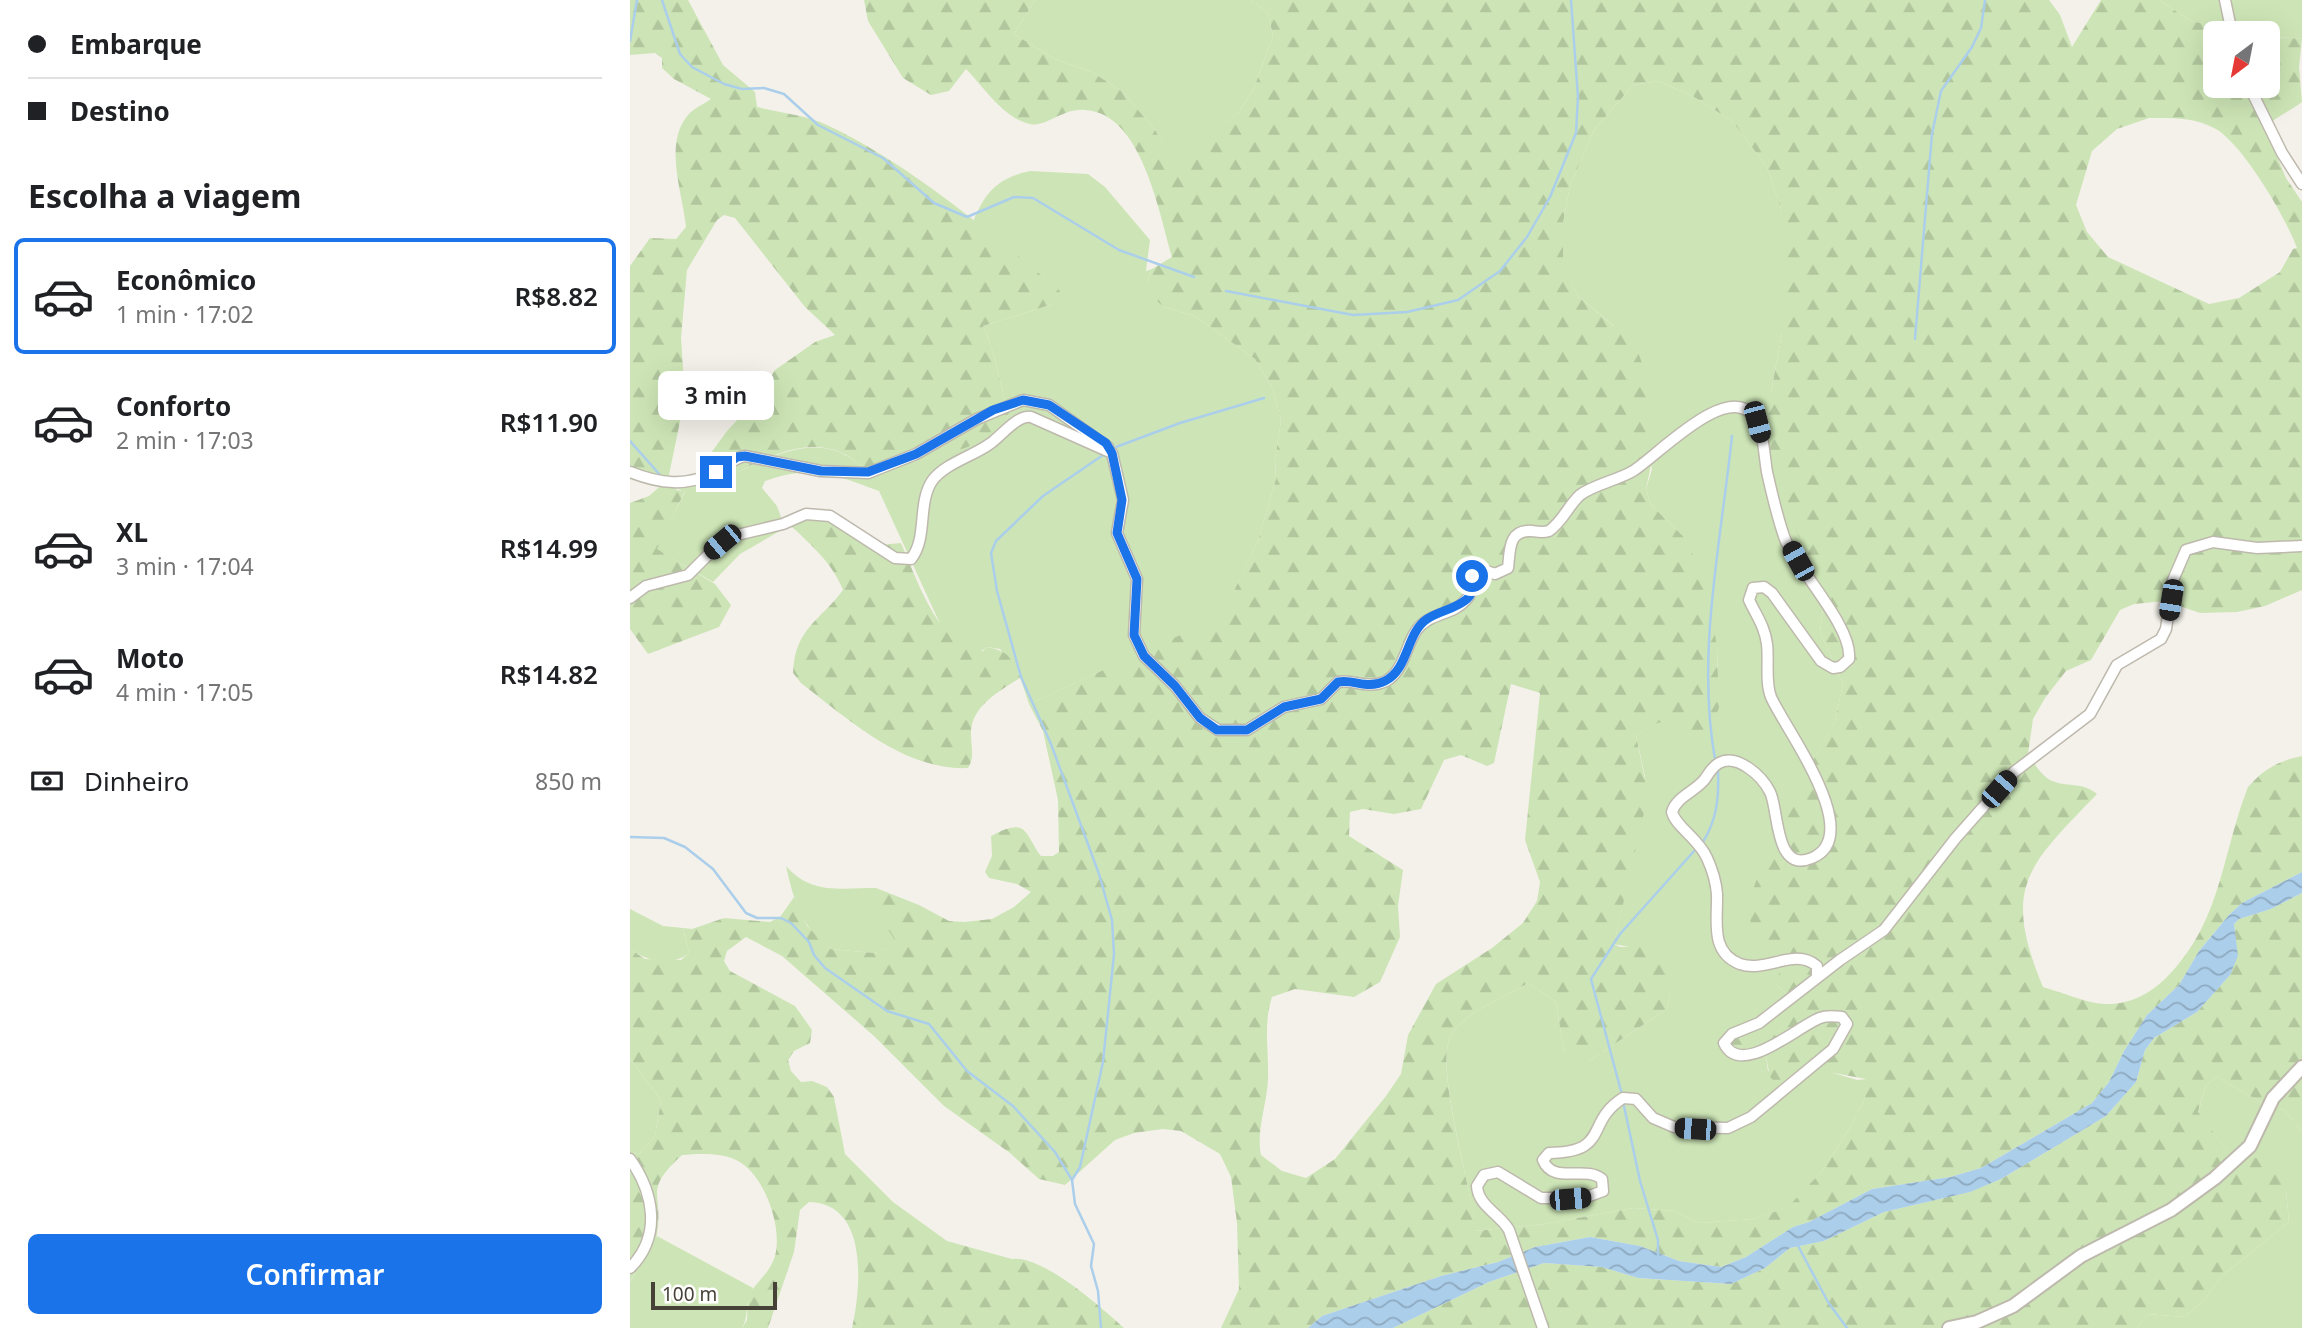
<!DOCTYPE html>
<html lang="pt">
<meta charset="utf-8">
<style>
:root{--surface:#fff;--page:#f6f6f6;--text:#202124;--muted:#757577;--line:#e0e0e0;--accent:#1a73e8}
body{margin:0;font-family:"Noto Sans",sans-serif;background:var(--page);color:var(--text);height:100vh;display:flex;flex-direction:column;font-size:26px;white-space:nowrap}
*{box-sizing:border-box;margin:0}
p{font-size:23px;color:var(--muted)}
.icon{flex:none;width:38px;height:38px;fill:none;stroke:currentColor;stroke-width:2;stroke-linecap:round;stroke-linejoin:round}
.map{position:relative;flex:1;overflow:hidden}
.panel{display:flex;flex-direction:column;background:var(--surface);width:630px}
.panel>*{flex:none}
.banner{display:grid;align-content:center;height:154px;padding:0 28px;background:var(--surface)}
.needle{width:46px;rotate:212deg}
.tools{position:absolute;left:1573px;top:21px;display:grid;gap:14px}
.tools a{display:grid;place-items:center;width:77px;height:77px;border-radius:10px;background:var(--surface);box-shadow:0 7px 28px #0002;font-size:35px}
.scale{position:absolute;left:21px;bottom:18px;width:126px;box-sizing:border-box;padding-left:7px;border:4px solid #474238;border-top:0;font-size:19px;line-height:24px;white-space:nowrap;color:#474238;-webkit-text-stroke:5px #fff;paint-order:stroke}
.end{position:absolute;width:32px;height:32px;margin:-16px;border:9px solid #1a73e8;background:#fff;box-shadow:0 0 0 4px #fff}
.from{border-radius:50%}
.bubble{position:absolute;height:49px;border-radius:10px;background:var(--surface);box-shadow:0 7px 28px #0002;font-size:23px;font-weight:600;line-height:49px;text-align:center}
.car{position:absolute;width:21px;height:42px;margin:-21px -10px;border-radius:9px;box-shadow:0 0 5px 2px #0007;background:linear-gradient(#222 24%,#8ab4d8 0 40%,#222 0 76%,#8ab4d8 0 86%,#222 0)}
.banner b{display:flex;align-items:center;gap:24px;height:66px;font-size:26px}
.banner b+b{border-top:2px solid var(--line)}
.banner i{width:18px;height:18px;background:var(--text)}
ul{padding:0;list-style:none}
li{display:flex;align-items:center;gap:21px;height:116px;margin:0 14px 10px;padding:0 14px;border:4px solid transparent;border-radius:10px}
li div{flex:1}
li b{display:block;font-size:26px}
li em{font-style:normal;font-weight:600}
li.active{border-color:var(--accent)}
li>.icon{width:63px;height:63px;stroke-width:1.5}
h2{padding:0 28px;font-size:32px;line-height:84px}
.pay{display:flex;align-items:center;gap:18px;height:77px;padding:0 28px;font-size:26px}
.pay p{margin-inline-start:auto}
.cta{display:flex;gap:14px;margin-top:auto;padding:14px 28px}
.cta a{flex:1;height:80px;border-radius:10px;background:var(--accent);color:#fff;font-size:28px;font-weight:600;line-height:80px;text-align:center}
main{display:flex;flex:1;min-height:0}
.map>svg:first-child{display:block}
.grass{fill:#cde5b6}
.forest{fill:url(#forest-firs);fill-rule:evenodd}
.water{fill:url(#water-waves)}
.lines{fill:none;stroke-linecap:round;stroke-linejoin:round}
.stream{stroke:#abceeb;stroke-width:2.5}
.minor-casing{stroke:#beb9ad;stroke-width:13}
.tertiary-casing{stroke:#beb9ad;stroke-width:16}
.minor{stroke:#fff;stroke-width:10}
.tertiary{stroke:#fff;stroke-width:12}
.route{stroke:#1a73e8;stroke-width:9}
</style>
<main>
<section class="panel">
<div class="banner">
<b><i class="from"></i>Embarque</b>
<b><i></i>Destino</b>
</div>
<h2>Escolha a viagem</h2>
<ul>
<li class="active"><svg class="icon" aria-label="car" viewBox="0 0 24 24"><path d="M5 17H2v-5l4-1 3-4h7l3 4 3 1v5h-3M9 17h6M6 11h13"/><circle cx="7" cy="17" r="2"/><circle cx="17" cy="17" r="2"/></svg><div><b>Econômico</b><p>1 min · 17:02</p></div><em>R$8.82</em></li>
<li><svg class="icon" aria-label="car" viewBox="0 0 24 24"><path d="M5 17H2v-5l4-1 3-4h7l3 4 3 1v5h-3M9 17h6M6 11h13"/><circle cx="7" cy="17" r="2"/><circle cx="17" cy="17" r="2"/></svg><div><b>Conforto</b><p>2 min · 17:03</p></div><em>R$11.90</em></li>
<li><svg class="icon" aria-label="car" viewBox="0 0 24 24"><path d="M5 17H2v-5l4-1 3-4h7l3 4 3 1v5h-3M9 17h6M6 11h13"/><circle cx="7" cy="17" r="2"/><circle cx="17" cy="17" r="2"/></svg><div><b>XL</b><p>3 min · 17:04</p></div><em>R$14.99</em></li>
<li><svg class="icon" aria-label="car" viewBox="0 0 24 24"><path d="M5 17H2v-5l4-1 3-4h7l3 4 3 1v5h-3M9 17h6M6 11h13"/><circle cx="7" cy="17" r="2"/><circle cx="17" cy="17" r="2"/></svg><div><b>Moto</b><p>4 min · 17:05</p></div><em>R$14.82</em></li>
</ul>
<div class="pay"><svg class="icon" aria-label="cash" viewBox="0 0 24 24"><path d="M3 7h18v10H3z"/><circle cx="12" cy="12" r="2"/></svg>Dinheiro<p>850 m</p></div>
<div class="cta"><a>Confirmar</a></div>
</section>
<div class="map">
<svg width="1672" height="1328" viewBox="0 0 1672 1328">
<defs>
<pattern id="forest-firs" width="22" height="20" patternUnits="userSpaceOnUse" patternTransform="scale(1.75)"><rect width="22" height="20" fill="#cde5b6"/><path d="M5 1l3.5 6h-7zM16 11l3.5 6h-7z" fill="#b1c69d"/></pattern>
<pattern id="water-waves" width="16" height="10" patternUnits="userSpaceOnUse" patternTransform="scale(1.75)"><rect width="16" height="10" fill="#abceeb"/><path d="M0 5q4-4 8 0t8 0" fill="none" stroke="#8da9bf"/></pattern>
</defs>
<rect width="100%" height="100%" fill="#f4f1ea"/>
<g class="grass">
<path d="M 405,0 L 622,0 L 638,13 L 643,36 L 624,88 L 609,112 L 545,163 L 525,130 L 493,92 L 462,72 L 425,59 L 384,34 Z"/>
<path d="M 1529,0 L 1672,0 L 1672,39 L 1603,32 L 1561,21 Z"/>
<path d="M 1029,81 L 1064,97 L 1102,121 L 1137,167 L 1152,212 L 1152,333 L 1141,392 L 1182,560 L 1195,594 L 1190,632 L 1213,684 L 1205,721 L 1187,754 L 1148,967 L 1151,970 L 1148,986 L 1160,997 L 1161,1003 L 1141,1019 L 1126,1055 L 1136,1057 L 1138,1071 L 1164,1076 L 1182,1069 L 1193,1070 L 1227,1080 L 1237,1079 L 1234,1101 L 1219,1129 L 1193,1170 L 1158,1208 L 1122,1219 L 1069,1223 L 1044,1211 L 1003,1208 L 914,1224 L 845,1231 C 844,1192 802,1064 822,1034 C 837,1010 874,998 898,983 L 926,1002 L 934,1053 L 959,1061 L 1037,1009 L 1040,994 L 999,947 L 984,944 L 1001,867 L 1015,777 L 1006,735 L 1030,721 L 1046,735 L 1088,670 L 1087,650 L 1053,536 L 1021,505 L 1016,489 L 1022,469 L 984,326 L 948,296 L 933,268 L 933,223 L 940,186 L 964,130 L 1003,85 Z"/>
<path d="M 400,171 L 458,174 L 475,187 L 520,240 L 516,271 L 522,269 L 517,281 L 534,307 L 565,316 L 625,359 L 642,387 L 651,420 L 645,460 L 646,479 L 628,541 L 592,617 L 399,704 L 388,671 L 370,649 L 357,647 C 340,662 321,638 311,626 L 249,491 C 203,474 183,464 135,481 L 132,488 L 147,506 L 155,528 L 110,554 L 83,582 L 26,549 L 55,492 L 44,487 L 67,472 L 70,478 C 78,478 90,481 97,477 C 141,457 191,427 233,468 C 261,470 353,448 373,428 C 376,425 377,417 379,413 C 369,384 366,353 353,326 L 423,304 L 405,270 L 343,222 C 355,192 368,178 400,171 Z"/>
<path d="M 156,866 C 181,895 211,888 246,888 L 247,910 L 268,944 L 245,953 L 200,949 C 172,929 163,898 156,866 Z"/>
<path d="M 0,909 L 33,926 L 53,928 L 59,953 C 43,967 16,961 0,949 Z"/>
<path d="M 0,1059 L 31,1100 L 25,1136 L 9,1154 L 0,1153 Z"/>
<path d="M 1587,1077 L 1634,1104 L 1653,1109 L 1672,1131 L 1672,1328 L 1507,1328 L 1517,1314 L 1555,1317 L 1574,1300 L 1592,1276 L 1659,1222 L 1656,1190 L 1595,1148 L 1568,1113 L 1576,1085 Z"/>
<path d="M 27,1236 L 123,1288 C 114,1301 120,1315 112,1328 L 0,1328 L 0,1282 Z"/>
</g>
<g class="forest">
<path d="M 0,0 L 58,0 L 93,65 L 125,92 L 127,107 C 150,113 178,115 199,126 C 281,165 361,233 430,291 L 423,304 L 353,326 C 366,353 369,384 379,413 C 377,417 376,425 373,428 C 353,449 261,470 233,468 C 190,425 135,458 91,481 L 78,482 L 67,472 L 97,431 L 125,401 L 145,370 L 185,342 L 205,335 L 175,307 L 105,218 L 94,215 L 87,220 L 57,270 L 51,338 L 55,397 L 38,480 L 47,490 L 55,491 L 27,549 L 85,584 L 101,605 L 89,627 L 18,654 L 0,629 L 0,503 L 19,496 L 37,480 L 0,479 L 0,266 L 20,238 L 46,239 L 56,227 C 53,194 33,144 58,115 C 64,108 74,104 81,99 L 44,79 L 32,68 L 32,58 L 25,53 L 0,55 Z"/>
<path d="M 234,0 L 405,0 L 384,34 L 425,59 L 462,72 L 493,92 L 525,130 L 545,162 L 609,112 L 624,88 L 643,36 L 638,13 L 622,0 L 1419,0 L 1430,15 L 1442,47 L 1471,0 L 1529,0 L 1561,21 L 1615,33 L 1586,33 L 1586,86 L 1638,86 L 1638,36 L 1672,39 L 1669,67 L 1672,102 C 1659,112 1646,116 1635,128 L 1656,178 L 1672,202 L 1672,590 L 1635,606 L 1607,612 L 1570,613 L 1535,601 L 1504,604 L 1490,610 L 1461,660 L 1436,671 L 1415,698 L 1403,719 L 1398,754 C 1404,763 1410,774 1420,780 C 1436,788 1452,781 1467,794 C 1398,866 1371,886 1413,987 C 1432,992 1455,1003 1475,1004 C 1499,1005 1520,994 1537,977 C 1592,921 1591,856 1618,787 C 1634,769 1648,761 1672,756 L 1672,872 L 1612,903 L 1599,915 L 1569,951 L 1549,985 L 1517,1015 L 1494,1051 L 1479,1082 L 1462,1103 L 1351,1168 L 1320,1177 L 1242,1189 L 1179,1222 L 1163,1227 L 1116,1257 L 1091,1267 L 1049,1261 L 1010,1246 L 960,1237 L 905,1247 L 868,1262 L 811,1276 L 692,1316 L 678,1328 L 591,1328 L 609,1289 L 607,1223 L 601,1177 L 590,1154 L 551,1131 L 533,1129 L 504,1133 L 485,1140 L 435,1185 L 409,1179 L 380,1153 L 314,1106 L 244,1036 L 152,956 L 116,937 L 97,951 L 94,961 L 100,971 L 165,1006 L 182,1030 L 180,1043 L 164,1051 L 158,1060 L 161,1071 L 171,1082 L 182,1081 L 197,1087 L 204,1097 L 215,1154 L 263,1202 L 317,1241 L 382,1259 C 412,1254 473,1309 494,1328 L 222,1328 C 231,1288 239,1203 179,1202 L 170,1210 L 164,1252 L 138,1328 L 112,1328 L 117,1320 L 118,1296 C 127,1281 140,1273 145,1256 C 153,1227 134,1173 106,1160 C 89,1152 69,1154 52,1155 C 12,1192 34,1191 27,1234 C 26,1245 6,1269 0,1282 L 0,1153 L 9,1154 L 25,1136 L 31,1100 L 0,1059 L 0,949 L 15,959 L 51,960 L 59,953 L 53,928 L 62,929 L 94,918 L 140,922 L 150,917 L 164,897 L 177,926 L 200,949 L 245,953 L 267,944 L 246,910 L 246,888 L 289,905 L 319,921 L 334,922 L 362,919 L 384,907 L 401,892 L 387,884 L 359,878 L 355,872 L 362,856 L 361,836 C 398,816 394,833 411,856 L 423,856 L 429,852 L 428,800 L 413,731 L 399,704 L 592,616 L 628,541 L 646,479 L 645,460 L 651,420 L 642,387 L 625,359 L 565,316 L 534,307 L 527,301 L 517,281 L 522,269 L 542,257 C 529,213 512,113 455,110 C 432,108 416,128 400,124 C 374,119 353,86 336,69 L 319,91 L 301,95 L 273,78 L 238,21 ZM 1029,81 L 1064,97 L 1102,121 L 1137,167 L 1152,212 L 1152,333 L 1134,430 L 1160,517 L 1195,594 L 1190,632 L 1213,684 L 1205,721 L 1146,827 L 1121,895 L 1120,932 L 1134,956 L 1151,970 L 1146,980 L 1148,986 L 1160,997 L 1161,1003 L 1141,1019 L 1093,1032 L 1092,1039 L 1109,1058 L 1126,1055 L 1136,1057 L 1140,1077 L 1144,1081 L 1157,1080 L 1182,1069 L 1236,1079 L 1234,1101 L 1219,1129 L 1193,1170 L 1157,1208 L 1122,1219 L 1069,1223 L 1044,1211 L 1003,1208 L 914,1224 L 846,1231 C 843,1192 802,1063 822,1034 C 837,1010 874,998 898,983 L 926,1002 L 934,1053 L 946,1062 L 959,1061 L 1037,1009 L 1040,994 L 1034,964 L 1010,947 L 990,947 L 984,944 L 1018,795 L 1006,735 L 1030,722 L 1046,735 L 1069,737 L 1081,726 L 1089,708 L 1087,650 L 1079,584 L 1053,536 L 1021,505 L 1016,489 L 1025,446 L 1019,382 L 1005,344 L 948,296 L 933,267 L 933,223 L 940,186 L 964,130 L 1003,85 ZM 1519,118 C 1541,118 1564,117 1584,128 C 1612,142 1656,218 1667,248 L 1663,249 L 1650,272 L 1609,298 L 1579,304 L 1478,257 L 1457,232 L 1446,205 L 1462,151 L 1487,129 ZM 881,684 L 910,693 L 895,840 L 910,882 L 907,901 L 893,923 L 862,948 L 806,984 L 778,1035 L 771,1074 L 756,1096 L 705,1159 L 676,1178 L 652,1171 L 631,1155 C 626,1131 637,1104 638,1079 C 639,1050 633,1024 642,997 L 665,989 L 724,997 L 750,982 L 770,937 L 768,906 L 773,870 L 719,836 L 720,812 L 733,809 L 764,814 L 791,809 L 814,760 L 831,755 L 857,766 L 864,763 Z"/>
<path d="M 185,512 L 249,545 L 271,543 C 286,577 311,653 353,651 L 357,647 C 376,650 385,659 390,678 C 370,691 340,706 341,735 C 341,748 345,756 338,768 C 275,771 219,720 171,683 L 163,673 C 165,628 189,622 213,590 C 202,562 180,544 158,523 Z"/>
<path d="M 1672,893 L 1672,1131 L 1653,1109 L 1634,1104 L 1587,1077 L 1576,1085 L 1568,1112 L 1595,1148 L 1635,1161 L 1647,1173 L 1656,1190 L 1659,1222 L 1592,1276 L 1574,1300 L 1555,1317 L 1517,1314 L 1507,1328 L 763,1328 L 859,1282 L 914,1263 L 972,1267 L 1008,1278 L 1101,1284 L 1135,1268 L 1160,1248 L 1194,1241 L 1254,1212 L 1339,1192 L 1371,1179 L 1476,1116 L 1506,1082 L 1515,1050 L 1524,1038 L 1567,1012 L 1600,975 L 1606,946 L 1604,924 L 1609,919 L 1641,909 Z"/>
</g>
<path class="water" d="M 1672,872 L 1672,893 L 1641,909 L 1609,919 L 1604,924 L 1608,956 L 1600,975 L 1567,1012 L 1524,1038 L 1515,1050 L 1506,1082 L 1476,1116 L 1371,1179 L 1340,1192 L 1254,1212 L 1194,1241 L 1160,1248 L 1135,1268 L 1101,1284 L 1008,1278 L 972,1267 L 914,1263 L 859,1282 L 763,1328 L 678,1328 L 692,1316 L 811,1276 L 868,1262 L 905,1247 L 960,1237 L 1010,1246 L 1049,1261 L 1091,1267 L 1116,1257 L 1163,1227 L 1179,1222 L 1242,1189 L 1320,1177 L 1351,1168 L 1462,1103 L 1479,1082 L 1494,1051 L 1517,1015 L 1549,985 L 1569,951 L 1599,915 L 1612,903 Z"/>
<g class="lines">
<g class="stream">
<path d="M 32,0 L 50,54 L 62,67 L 94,84 L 112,89 L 134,88 L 154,94 L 188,125 L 253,158 L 304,203 L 337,217 L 384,197 L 403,198 L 489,250 L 564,277"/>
<path d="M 0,41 L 7,0"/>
<path d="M 596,291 L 723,315 L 777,312 L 828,300 L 870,271 L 897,237 L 920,197 L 946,133 L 948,97 L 941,0"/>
<path d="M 1285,339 L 1302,134 L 1311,91 L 1342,47 L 1351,28 L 1355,0"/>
<path d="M 0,441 L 31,476"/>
<path d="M 486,447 L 550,423 L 634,398"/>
<path d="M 1085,759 C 1066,654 1091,542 1102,436"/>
<path d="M 0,837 L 34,838 L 55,847 L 83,869 L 116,913 L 127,918 L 151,918 L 161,923 L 179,942 L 184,955 L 195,968 L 257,1011 L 299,1024 L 337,1071 L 383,1106 L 425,1152 L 442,1180 L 445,1204 L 464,1244 L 461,1266 L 468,1291 L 471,1328"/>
<path d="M 1073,842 C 1087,819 1089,798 1088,772"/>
<path d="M 991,1091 L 961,979 L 990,934 L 1065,850"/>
<path d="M 994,1106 L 1010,1181 L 1028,1240 L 1028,1255"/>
<path d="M 442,1180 L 450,1167 L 473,1062 L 484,954 L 482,920 L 469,874 L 421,744 L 391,677 L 367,591 L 361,553 L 366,541 L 413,496 L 473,455"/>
<path d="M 1167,1244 L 1198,1302 L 1217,1328"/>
</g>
<defs>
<g id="minor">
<path d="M 1595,0 L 1602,33"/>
<path d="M 1619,86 L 1652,153 L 1672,184"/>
<path d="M 0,472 C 30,484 56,487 86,472 C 97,466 103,458 115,456 L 191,471 L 238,473 L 286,454 L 347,419 L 393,400 L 419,405 L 478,447"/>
<path d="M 0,598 L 16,586 L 58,575 L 81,552 L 103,536 L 153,524 L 176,514 L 200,516 L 265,558 L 281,559 C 298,538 287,504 302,481 C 315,463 344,456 361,443 C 372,435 387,415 401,417 L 482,453 L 493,500 L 487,533 L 507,579 L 504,635 L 514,656 L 545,686 L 570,718 L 588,730 L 617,730 L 654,707 L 691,699 L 708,682 C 725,679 738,690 756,681 C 773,672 776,646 786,631 C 799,612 822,616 836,600 C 845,591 839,579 846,571 L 851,569 L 865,574 L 878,568 C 880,551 878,529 902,531 C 909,532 912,533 919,531 C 933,521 938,506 950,495 C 963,485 988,480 1003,471 C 1026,457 1097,381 1123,416 C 1134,430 1134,455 1137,472 C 1142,494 1147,517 1155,539 C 1168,571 1223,627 1219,659 L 1210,667 L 1203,668 L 1191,661 L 1142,593 L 1134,587 L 1123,588 L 1119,600 C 1126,615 1135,627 1137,644 C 1139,661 1135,682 1141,697 C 1153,726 1237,835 1182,858 C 1144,874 1149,809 1140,792 C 1132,776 1107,753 1089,763 C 1082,767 1079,773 1075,779 C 1066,791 1046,797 1042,812 C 1045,826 1069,839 1077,858 C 1082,869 1086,881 1087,894 C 1088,919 1079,952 1110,964 C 1137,973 1164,947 1187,966 L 1187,977"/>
<path d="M 0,1159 C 24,1193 32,1236 0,1268"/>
<path d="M 913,1328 L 879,1230 C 870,1214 848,1206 847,1186 L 854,1175 L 868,1172 L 911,1198 L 954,1198 L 973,1191 L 972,1179 C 955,1165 923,1185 913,1160 L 919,1153 C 981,1152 954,1123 993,1098 L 1006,1099 L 1023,1118 L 1044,1127 L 1098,1128 L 1121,1117 L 1203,1049 L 1217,1024 L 1212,1017 C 1205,1016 1197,1015 1190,1018 C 1169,1025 1111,1079 1094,1043 L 1102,1034 L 1129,1023 L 1210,960 L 1254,930 L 1325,839 L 1384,772 L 1460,714 L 1487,665 L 1531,639 L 1536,629 L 1543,580 L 1556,550 L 1583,542 L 1627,548 L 1672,546"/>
</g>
<path id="tertiary" d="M 1319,1328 L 1347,1322 L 1383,1306 L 1451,1256 L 1541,1210 L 1585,1178 L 1620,1146 L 1643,1098 L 1672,1067"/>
</defs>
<use href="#minor" class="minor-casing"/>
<use href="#tertiary" class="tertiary-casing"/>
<use href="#minor" class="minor"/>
<use href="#tertiary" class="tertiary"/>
</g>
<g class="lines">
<path class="route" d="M 86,472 L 107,457 L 115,456 L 191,471 L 238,472 L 286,454 L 363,410 L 393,400 L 419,405 L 476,443 L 482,453 L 492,500 L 487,533 L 507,579 L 504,635 L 514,656 L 545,686 L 570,718 L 587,730 L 617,730 L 654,707 L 691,699 L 708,682 C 726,679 736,690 755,681 C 779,669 776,633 797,619 C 814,607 850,607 842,576"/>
</g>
</svg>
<div class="tools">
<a><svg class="needle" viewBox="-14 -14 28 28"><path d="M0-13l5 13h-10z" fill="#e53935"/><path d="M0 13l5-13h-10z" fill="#757577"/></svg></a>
</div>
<div class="scale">100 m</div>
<i class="end from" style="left:842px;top:576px"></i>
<i class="end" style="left:86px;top:472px"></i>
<div class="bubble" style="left:28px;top:371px;width:116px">3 min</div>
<i class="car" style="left:1127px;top:422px;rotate:165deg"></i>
<i class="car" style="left:92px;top:542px;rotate:230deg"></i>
<i class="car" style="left:1168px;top:561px;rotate:331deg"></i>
<i class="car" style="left:1541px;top:600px;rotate:189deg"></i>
<i class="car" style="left:1369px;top:789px;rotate:41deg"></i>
<i class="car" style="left:1065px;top:1129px;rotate:274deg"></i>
<i class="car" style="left:940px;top:1199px;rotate:85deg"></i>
</div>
</main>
